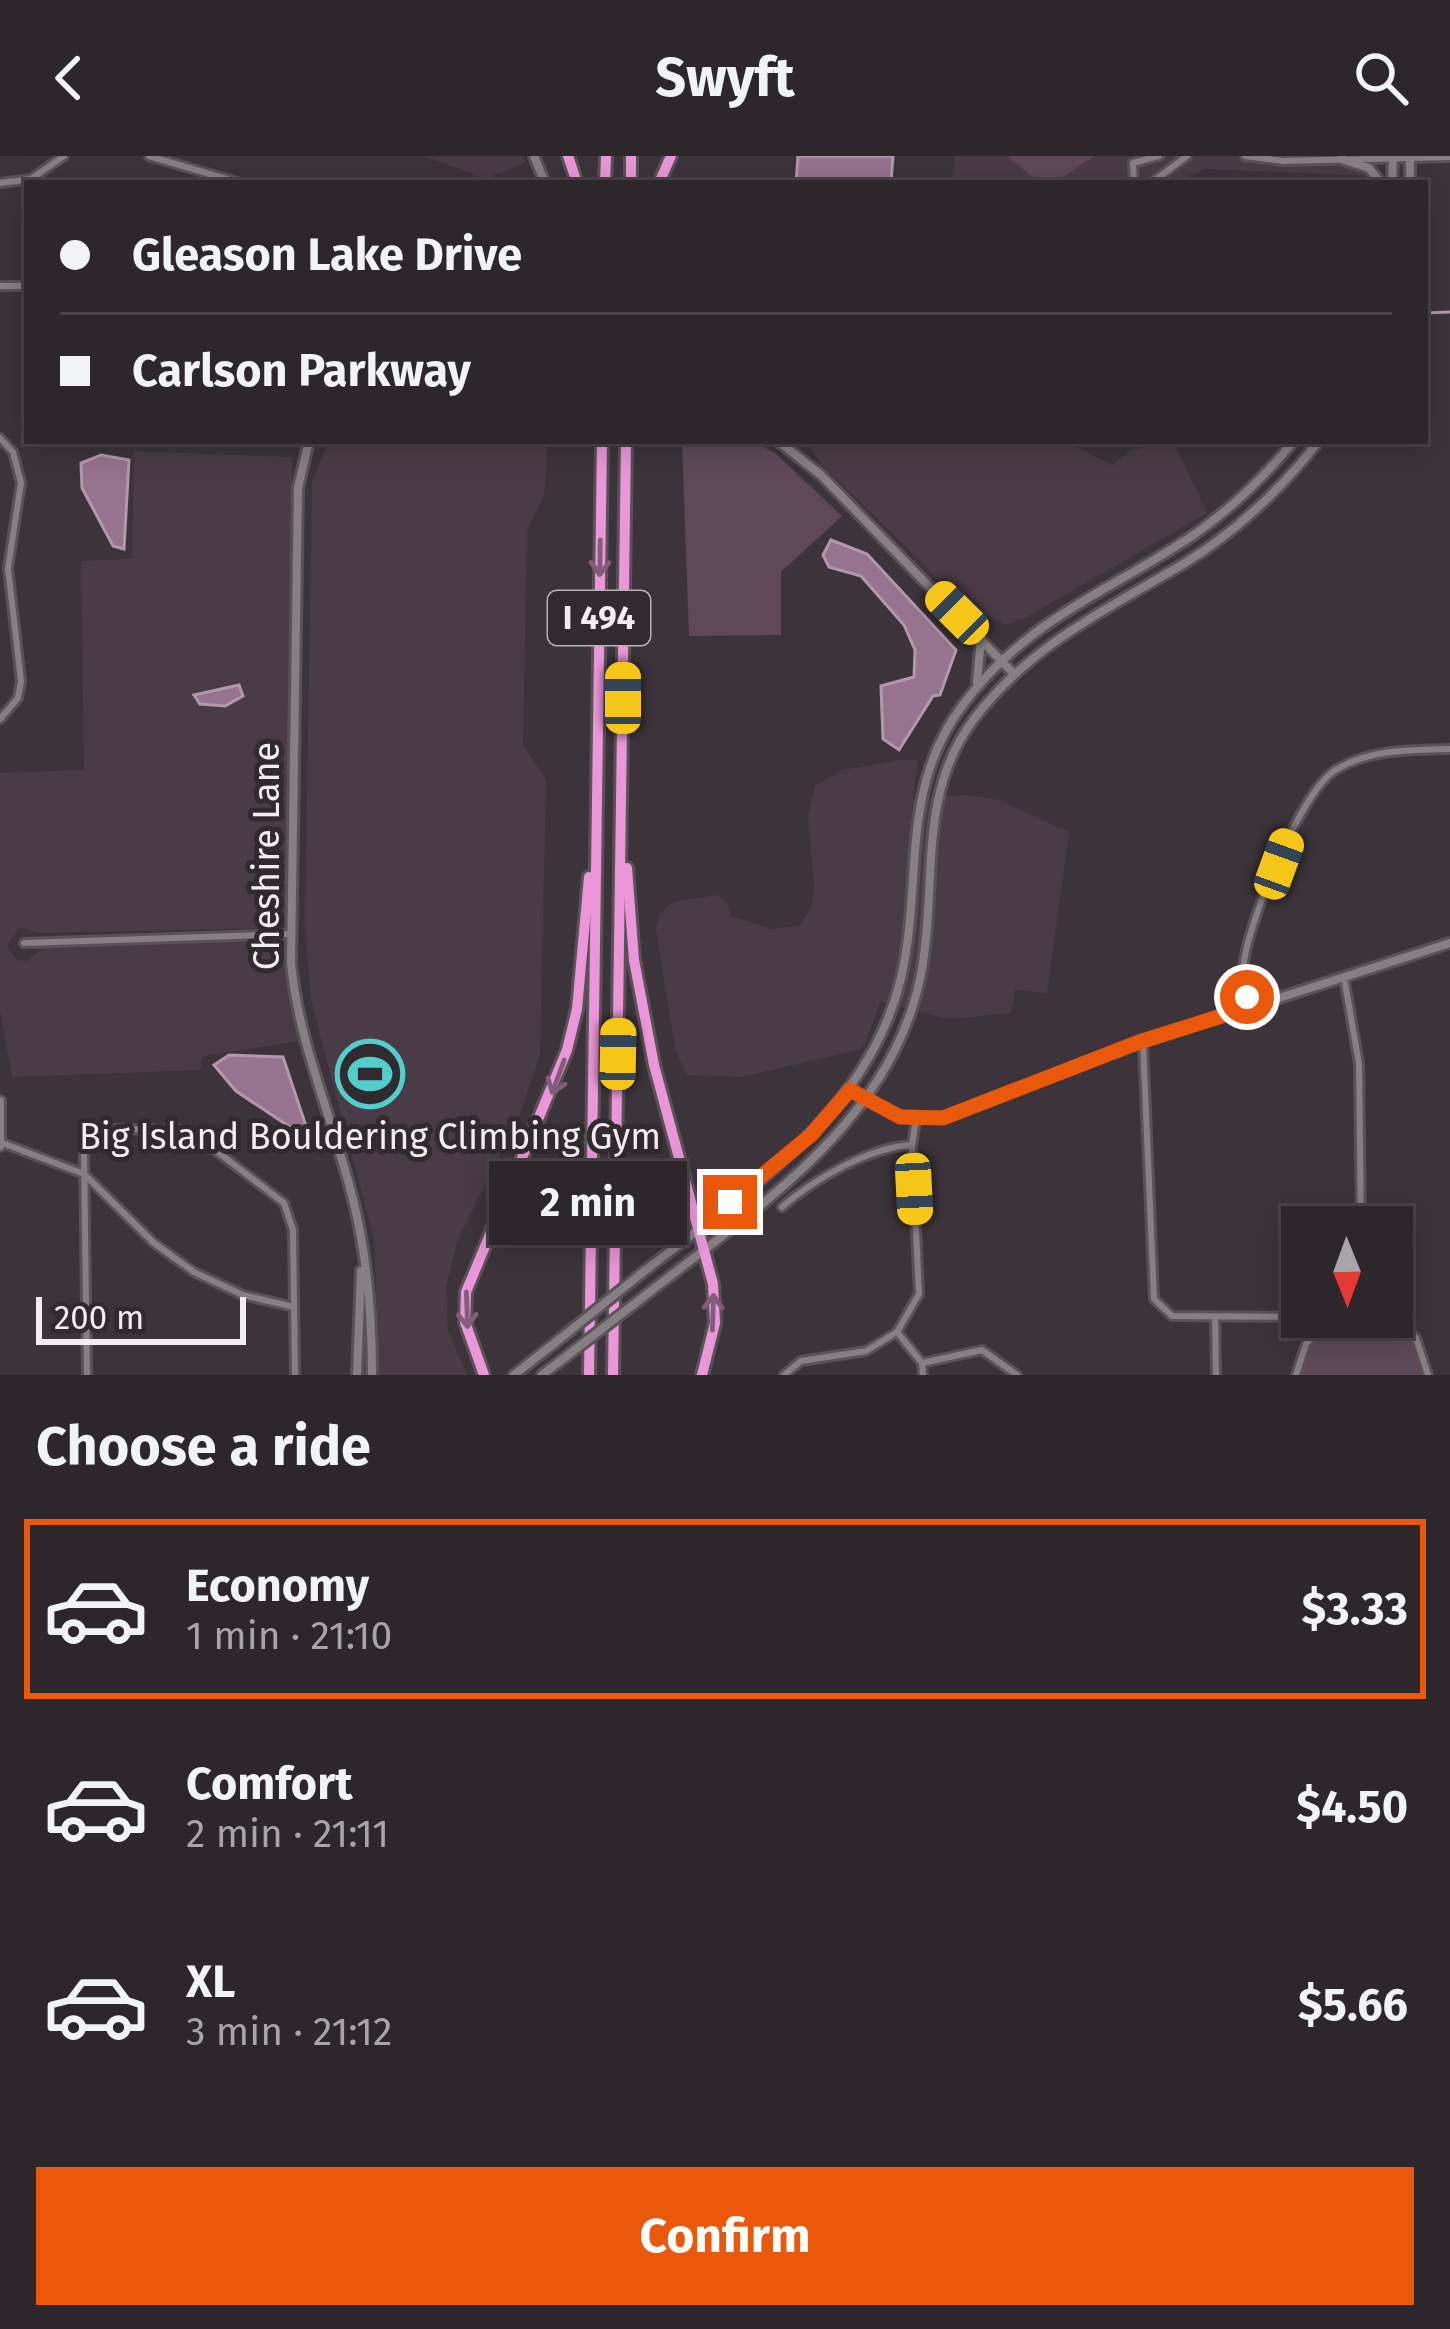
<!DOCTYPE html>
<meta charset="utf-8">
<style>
:root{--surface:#2d272c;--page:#393338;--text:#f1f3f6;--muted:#a7a5a9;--line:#484448;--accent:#ea580c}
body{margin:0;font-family:"Fira Sans",sans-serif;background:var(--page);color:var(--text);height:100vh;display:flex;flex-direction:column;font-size:45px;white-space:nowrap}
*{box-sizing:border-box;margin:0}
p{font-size:39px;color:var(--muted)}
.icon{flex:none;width:66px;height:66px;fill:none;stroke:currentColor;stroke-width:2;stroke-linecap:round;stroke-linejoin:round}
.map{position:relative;height:1219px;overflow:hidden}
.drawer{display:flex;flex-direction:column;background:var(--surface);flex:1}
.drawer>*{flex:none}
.top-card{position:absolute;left:24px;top:24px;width:1404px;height:264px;border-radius:0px;box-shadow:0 6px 30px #0003,0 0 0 3px var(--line);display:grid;align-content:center;height:264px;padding:0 36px;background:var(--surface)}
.needle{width:78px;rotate:179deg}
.tools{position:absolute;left:1281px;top:1050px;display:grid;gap:24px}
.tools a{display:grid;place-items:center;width:132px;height:132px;border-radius:0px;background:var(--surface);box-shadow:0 6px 30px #0003,0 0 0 3px var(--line);font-size:60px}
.scale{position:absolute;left:36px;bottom:30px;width:210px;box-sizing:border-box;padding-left:12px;border:6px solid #f2edf1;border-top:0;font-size:33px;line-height:42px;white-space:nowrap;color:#f2edf1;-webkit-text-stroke:9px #312a2f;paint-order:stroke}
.end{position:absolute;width:54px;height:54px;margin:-27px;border:15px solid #ea580c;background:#fff;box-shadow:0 0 0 6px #fff}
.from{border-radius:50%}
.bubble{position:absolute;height:84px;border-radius:0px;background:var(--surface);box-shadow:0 6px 30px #0003,0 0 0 3px var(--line);font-size:39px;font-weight:700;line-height:84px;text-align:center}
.car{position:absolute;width:36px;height:72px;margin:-36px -18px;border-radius:15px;box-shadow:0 0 9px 3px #0007;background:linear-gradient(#f5c518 24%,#345 0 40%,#f5c518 0 76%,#345 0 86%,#f5c518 0)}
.top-card b{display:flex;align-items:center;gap:42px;height:114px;font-size:45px}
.top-card b+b{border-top:3px solid var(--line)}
.top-card i{width:30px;height:30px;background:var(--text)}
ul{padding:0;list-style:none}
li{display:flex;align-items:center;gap:36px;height:180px;margin:0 24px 18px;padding:0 12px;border:6px solid transparent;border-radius:0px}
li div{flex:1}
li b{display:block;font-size:45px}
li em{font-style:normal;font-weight:700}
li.current{border-color:var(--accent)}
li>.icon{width:108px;height:108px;stroke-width:1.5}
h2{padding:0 36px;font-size:54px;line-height:144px}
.cta{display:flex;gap:24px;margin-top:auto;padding:24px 36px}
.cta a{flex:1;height:138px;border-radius:0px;background:var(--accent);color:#fff;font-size:48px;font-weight:700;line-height:138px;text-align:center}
header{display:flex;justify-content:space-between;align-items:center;height:156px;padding:0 36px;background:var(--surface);font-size:54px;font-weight:700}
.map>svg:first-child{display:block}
.built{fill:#4a3c46}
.green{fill:#5f4959}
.water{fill:#96738e;stroke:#b298ac;stroke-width:3}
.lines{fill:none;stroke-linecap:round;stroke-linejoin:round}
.stream{stroke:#b298ac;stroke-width:3}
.street-casing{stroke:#595257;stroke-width:12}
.secondary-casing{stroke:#595257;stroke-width:14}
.highway-casing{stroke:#595257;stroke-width:16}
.street{stroke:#887f85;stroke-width:6}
.secondary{stroke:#887f85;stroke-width:8}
.highway{stroke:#ea96d8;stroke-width:10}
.secondary-bridge-casing{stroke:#595257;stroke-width:14;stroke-linecap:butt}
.secondary-bridge{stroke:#887f85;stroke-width:8}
.oneway{stroke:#845b7b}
.route{stroke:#ea580c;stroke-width:15}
.labels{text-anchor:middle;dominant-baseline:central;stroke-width:10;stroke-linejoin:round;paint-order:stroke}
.shield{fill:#312a2f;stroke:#b8b2b7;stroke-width:3}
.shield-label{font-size:33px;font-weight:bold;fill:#f2edf1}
.street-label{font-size:36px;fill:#f2edf1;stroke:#312a2f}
.poi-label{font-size:36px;fill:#f2edf1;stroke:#312a2f}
</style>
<header><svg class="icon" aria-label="back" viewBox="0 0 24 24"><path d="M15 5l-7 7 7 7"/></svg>Swyft<svg class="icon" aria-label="search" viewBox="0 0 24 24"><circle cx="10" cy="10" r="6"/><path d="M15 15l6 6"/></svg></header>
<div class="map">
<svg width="1450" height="1219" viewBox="0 0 1450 1219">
<rect width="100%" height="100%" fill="#3c343a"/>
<g class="built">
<path d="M 425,0 L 523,0 L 526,6 L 485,23 Z"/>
<path d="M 955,0 L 1376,0 L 1369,20 L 1206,13 L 1171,27 L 952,27 Z"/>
<path d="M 337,285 L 548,285 L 544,340 L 527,374 L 523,589 L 546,624 L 540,899 L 521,955 L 457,1086 L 446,1131 L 448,1174 L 467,1219 L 379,1219 L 374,1083 L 311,844 L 305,769 L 312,326 L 326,291 Z"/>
<path d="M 806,285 L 1065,285 L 1112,309 L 1132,294 L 1173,285 L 1207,357 L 1027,461 L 1005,469 L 964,448 L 821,308 Z"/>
<path d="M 134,295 L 292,301 L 286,764 L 279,772 L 38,777 L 20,771 L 7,790 L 17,804 L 26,805 L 47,789 L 279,783 L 299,885 L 203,900 L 200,914 L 12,921 L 0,853 L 0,617 L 84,614 L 81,405 L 132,403 Z"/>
<path d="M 900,604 L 918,604 L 913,642 L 966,639 L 999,644 L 1069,676 L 1047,837 L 1015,834 L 1011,857 L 950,863 L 880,846 L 865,889 L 857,894 L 742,921 L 687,919 L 676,895 L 667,844 L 656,772 L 660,758 L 674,746 L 716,739 L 727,746 L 730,760 L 771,773 L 800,769 L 812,750 L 814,731 L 808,660 L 815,630 L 843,614 Z"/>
</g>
<g class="green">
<path d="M 1007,0 L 1094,0 L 1054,27 L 1033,21 Z"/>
<path d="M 682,285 L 753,285 L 775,297 L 842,360 L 781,416 L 781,479 L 689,480 Z"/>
<path d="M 1341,1161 L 1388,1161 L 1420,1197 L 1424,1219 L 1299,1219 L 1310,1190 Z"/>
</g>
<g class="water">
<path d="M 798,0 L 893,0 L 891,27 L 796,27 Z"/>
<path d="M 101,299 L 129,304 L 124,393 L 113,390 L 82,332 L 81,307 Z"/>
<path d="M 831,384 L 867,398 L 956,494 L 940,539 L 933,540 L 899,594 L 883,583 L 881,530 L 914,521 L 915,494 L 904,469 L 861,420 L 829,411 L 823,399 Z"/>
<path d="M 239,529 L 243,540 L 225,550 L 200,548 L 194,539 Z"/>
<path d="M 229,899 L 283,901 L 311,985 L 236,935 L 214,909 Z"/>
</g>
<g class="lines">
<path class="stream" d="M 1425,157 L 1450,156"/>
<defs>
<g id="street">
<path d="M 149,0 L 240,27"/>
<path d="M 1245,0 L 1283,5 L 1450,1"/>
<path d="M 0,27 L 31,23 L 64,0"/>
<path d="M 1134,27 L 1133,7 L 1159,0"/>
<path d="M 1151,27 L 1187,0"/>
<path d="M 0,130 L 27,130"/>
<path d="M 0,282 L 13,296 L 21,327 L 8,412 L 21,525 L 18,542 L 0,563"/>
<path d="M 24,787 L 290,778"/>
<path d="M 1344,821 L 1359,908 L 1361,1071"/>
<path d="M 1250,851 C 1245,836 1242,822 1244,806 C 1249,765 1300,638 1334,615 C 1368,593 1411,594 1450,593"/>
<path d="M 1143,886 L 1154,1143 L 1172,1160 L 1313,1161 L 1321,1168"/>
<path d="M 916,964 L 912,989 L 919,1138 L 897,1176 L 922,1207 L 923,1219"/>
<path d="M 0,986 L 84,1018 L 154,1087 L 194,1116 L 243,1139 L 294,1151"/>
<path d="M 782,1051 C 813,1024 869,991 912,989"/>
<path d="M 1392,1160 L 1416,1182 L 1428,1219"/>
<path d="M 1215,1162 L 1216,1219"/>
<path d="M 922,1207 L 982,1194 L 1017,1219"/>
<path d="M 87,1219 L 84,996 L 106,973 L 189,974 L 284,1047 L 293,1074 L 295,1219"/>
<path d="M 784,1219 L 801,1205 L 866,1195 L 897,1176"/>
<path d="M 1296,1219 L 1306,1188 L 1331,1161"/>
</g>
<g id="secondary">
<path d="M 534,0 L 545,27"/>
<path d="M 1410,0 L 1410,27"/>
<path d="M 1341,3 L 1369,12 L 1381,27"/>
<path d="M 1392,27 L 1393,0"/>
<path d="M 309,285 L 298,332 L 291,807 C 299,892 336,969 355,1052 C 368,1107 372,1163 372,1219"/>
<path d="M 778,285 L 821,319 L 1014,518"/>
<path d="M 977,526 L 981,482"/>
<path d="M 850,934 L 900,960 L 943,962 L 1139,887 L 1450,787"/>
<path d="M 0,945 L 0,990"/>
<path d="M 642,1117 C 745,1036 869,957 901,822 C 923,728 899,634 962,550 C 1028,461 1108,437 1195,378 C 1232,352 1265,320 1294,285"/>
<path d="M 642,1142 C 753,1054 892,968 921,818 C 938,731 916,639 974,563 C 1031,488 1106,454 1185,407 C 1237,375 1281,333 1319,285"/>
<path d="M 357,1219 L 361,1115"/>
<path d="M 514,1219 L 561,1182"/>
<path d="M 542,1219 L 559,1206"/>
</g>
<g id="highway">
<path d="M 568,0 L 577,27"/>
<path d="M 605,27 L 606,0"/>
<path d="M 631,27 L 631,0"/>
<path d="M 659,27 L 671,0"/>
<path d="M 627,712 L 634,804 L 654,909 L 713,1128 L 715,1167 L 702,1219"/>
<path d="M 484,1219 L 465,1166 L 466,1136 L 567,894 L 577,853 L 589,721"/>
<path d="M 589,1219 L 602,285"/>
<path d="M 613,1219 L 626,285"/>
</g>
</defs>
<use href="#street" class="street-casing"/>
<use href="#secondary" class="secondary-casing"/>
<use href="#highway" class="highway-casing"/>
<use href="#street" class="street"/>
<use href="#secondary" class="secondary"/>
<use href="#highway" class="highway"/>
<defs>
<g id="secondary-bridge">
<path d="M 561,1182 L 642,1117"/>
<path d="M 559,1206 L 642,1142"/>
</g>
</defs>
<use href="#secondary-bridge" class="secondary-bridge-casing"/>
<use href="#secondary-bridge" class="secondary-bridge"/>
</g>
<defs><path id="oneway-shaft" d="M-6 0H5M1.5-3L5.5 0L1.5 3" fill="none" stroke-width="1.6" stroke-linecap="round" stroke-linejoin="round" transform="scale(3)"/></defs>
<g class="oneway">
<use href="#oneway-shaft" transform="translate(600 402) rotate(91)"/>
<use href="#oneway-shaft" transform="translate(558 921) rotate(110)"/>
<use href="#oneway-shaft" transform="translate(467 1154) rotate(88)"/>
<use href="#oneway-shaft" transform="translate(713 1156) rotate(-88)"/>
</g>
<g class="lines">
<path class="route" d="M 730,1046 L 811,979 L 850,934 L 900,961 L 943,962 L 1139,886 L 1250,851 L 1247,841"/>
</g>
<defs>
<symbol id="stadium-ring" viewBox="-11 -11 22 22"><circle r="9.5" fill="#312a2f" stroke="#52cdcc" stroke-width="1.5"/><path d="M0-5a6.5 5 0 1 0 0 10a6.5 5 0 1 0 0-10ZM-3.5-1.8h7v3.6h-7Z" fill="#52cdcc"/></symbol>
</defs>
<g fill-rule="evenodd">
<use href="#stadium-ring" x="332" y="880" width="76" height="76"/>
</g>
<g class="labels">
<rect class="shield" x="548" y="435" width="102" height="54" rx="9"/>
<g class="shield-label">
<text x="599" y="462">I 494</text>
</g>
<g class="street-label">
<text transform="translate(267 700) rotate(-90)">Cheshire Lane</text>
</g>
<g class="poi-label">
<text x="370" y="981">Big Island Bouldering Climbing Gym</text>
</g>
</g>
</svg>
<div class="tools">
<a><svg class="needle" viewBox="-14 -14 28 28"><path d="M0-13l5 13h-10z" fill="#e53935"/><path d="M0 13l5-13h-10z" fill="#a7a5a9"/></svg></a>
</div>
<div class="scale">200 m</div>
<i class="end from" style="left:1247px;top:841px"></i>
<i class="end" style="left:730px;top:1046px"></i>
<div class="bubble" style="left:489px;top:1005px;width:198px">2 min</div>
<i class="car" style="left:957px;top:457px;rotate:315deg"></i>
<i class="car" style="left:623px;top:542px;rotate:0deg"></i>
<i class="car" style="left:1279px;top:708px;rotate:20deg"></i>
<i class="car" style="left:618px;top:898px;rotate:1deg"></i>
<i class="car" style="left:914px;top:1033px;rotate:177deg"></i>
<div class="top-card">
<b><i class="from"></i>Gleason Lake Drive</b>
<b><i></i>Carlson Parkway</b>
</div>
</div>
<section class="drawer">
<h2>Choose a ride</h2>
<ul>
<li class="current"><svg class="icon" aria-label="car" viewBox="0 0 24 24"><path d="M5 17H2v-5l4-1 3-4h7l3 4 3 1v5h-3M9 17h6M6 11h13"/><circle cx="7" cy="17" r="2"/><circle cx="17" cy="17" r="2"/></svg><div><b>Economy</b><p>1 min · 21:10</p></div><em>$3.33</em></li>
<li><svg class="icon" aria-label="car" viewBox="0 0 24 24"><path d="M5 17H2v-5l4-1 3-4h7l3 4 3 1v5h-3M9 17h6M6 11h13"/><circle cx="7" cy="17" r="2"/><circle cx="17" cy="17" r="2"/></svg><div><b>Comfort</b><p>2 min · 21:11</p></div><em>$4.50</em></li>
<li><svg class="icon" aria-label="car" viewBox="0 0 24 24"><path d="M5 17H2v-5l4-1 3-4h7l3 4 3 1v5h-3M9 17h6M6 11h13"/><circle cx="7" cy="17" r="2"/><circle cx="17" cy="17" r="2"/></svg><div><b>XL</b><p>3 min · 21:12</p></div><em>$5.66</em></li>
</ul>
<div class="cta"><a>Confirm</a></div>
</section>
